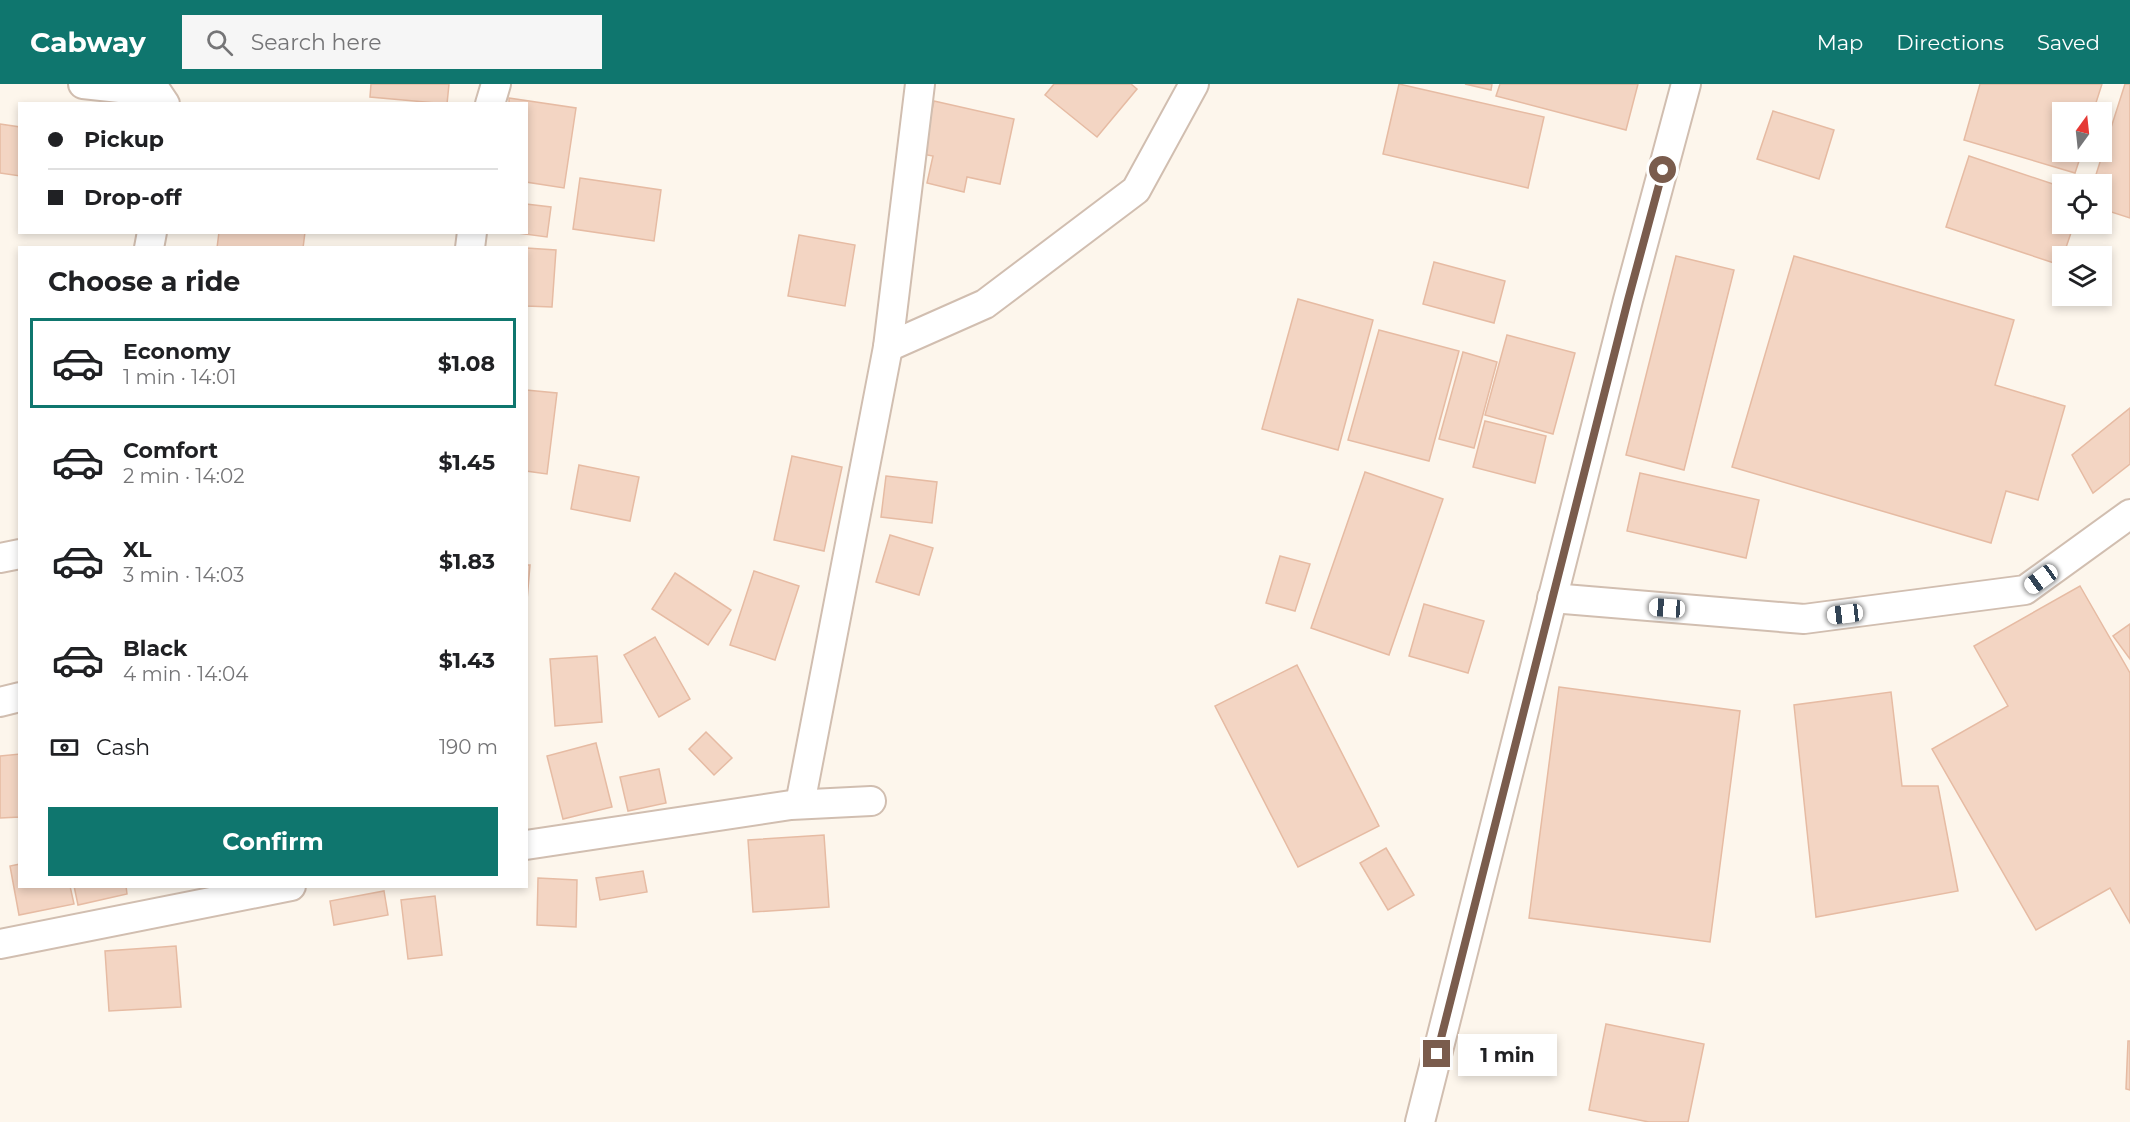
<!DOCTYPE html>
<meta charset="utf-8">
<style>
:root{--surface:#fff;--page:#f6f6f6;--text:#202124;--muted:#757577;--line:#e0e0e0;--accent:#0f766e}
body{margin:0;font-family:Montserrat,sans-serif;background:var(--page);color:var(--text);height:100vh;display:flex;flex-direction:column;font-size:22px;white-space:nowrap}
*{box-sizing:border-box;margin:0}
p{font-size:20px;color:var(--muted)}
.icon{flex:none;width:33px;height:33px;fill:none;stroke:currentColor;stroke-width:2;stroke-linecap:round;stroke-linejoin:round}
.map{position:relative;flex:1;overflow:hidden}
.drawer{position:absolute;left:18px;top:162px;width:510px;height:642px;display:flex;flex-direction:column;background:var(--surface);border-radius:0px;box-shadow:0 3px 9px #0003}
.drawer>*{flex:none}
.guide{position:absolute;left:18px;top:18px;width:510px;height:132px;border-radius:0px;box-shadow:0 3px 9px #0003;display:grid;align-content:center;height:132px;padding:0 30px;background:var(--surface)}
.needle{width:39px;rotate:15deg}
.fabs{position:absolute;left:2052px;top:18px;display:grid;gap:12px}
.fabs a{display:grid;place-items:center;width:60px;height:60px;border-radius:0px;background:var(--surface);box-shadow:0 3px 9px #0003;font-size:30px}
.end{position:absolute;width:27px;height:27px;margin:-14px;border:8px solid #7a5c4d;background:#fff;box-shadow:0 0 0 3px #fff}
.from{border-radius:50%}
.bubble{position:absolute;height:42px;border-radius:0px;background:var(--surface);box-shadow:0 3px 9px #0003;font-size:20px;font-weight:700;line-height:42px;text-align:center}
.car{position:absolute;width:18px;height:36px;margin:-18px -9px;border-radius:8px;box-shadow:0 0 4px 2px #0007;background:linear-gradient(#fff 24%,#345 0 40%,#fff 0 76%,#345 0 86%,#fff 0)}
.guide b{display:flex;align-items:center;gap:21px;height:57px;font-size:22px}
.guide b+b{border-top:2px solid var(--line)}
.guide i{width:15px;height:15px;background:var(--text)}
ul{padding:0;list-style:none}
li{display:flex;align-items:center;gap:18px;height:90px;margin:0 12px 9px;padding:0 18px;border:3px solid transparent;border-radius:0px}
li div{flex:1}
li b{display:block;font-size:22px}
li em{font-style:normal;font-weight:700}
li.selected{border-color:var(--accent)}
li>.icon{width:54px;height:54px;stroke-width:1.5}
h2{padding:0 30px;font-size:27px;line-height:72px}
.pay{display:flex;align-items:center;gap:15px;height:66px;padding:0 30px;font-size:22px}
.pay p{margin-inline-start:auto}
.cta{display:flex;gap:12px;margin-top:auto;padding:12px 30px}
.cta a{flex:1;height:69px;border-radius:0px;background:var(--accent);color:#fff;font-size:24px;font-weight:700;line-height:69px;text-align:center}
header{display:flex;align-items:center;gap:36px;box-sizing:border-box;height:84px;padding:0 30px;background:var(--accent);color:#fff}
header strong{font-size:28px}
nav{display:flex;gap:33px;margin-inline-start:auto;font-size:21px}
.search{width:420px;height:54px;background:var(--page);display:flex;align-items:center;gap:15px;box-sizing:border-box;padding:0 21px;border-radius:0px;color:var(--muted);font-size:22px}
.map>svg:first-child{display:block}
.building{fill:#f3d5c3;stroke:#e6bba3;stroke-width:1.5}
.lines{fill:none;stroke-linecap:round;stroke-linejoin:round}
.street-casing{stroke:#d1beb0;stroke-width:32}
.street{stroke:#fff;stroke-width:28}
.route{stroke:#7a5c4d;stroke-width:8}
</style>
<header>
<strong>Cabway</strong>
<div class="search"><svg class="icon" aria-label="search" viewBox="0 0 24 24"><circle cx="10" cy="10" r="6"/><path d="M15 15l6 6"/></svg>Search here</div>
<nav><a>Map</a><a>Directions</a><a>Saved</a></nav>
</header>
<div class="map">
<svg width="2130" height="1038" viewBox="0 0 2130 1038">
<rect width="100%" height="100%" fill="#fdf6ec"/>
<g class="building">
<path d="M 371,0 L 449,0 L 447,20 L 370,13 Z"/>
<path d="M 1054,0 L 1131,0 L 1137,5 L 1097,53 L 1045,11 Z"/>
<path d="M 1399,0 L 1544,33 L 1528,104 L 1383,70 Z"/>
<path d="M 1465,0 L 1492,0 L 1491,6 Z"/>
<path d="M 1500,0 L 1638,0 L 1626,46 L 1496,12 Z"/>
<path d="M 1980,0 L 2102,0 L 2093,28 L 2062,28 L 2062,68 L 2082,68 L 2075,89 L 1964,56 Z"/>
<path d="M 2125,0 L 2130,0 L 2130,134 L 2102,125 L 2102,100 L 2093,100 Z"/>
<path d="M 509,14 L 576,24 L 564,104 L 526,98 L 526,20 L 509,20 Z"/>
<path d="M 934,17 L 1014,35 L 1000,100 L 967,93 L 964,108 L 927,99 L 933,72 L 922,70 Z"/>
<path d="M 1773,27 L 1834,46 L 1819,95 L 1757,75 Z"/>
<path d="M 0,40 L 20,43 L 20,92 L 0,89 Z"/>
<path d="M 1969,72 L 2062,103 L 2062,140 L 2074,140 L 2060,181 L 1946,143 Z"/>
<path d="M 580,94 L 661,106 L 654,157 L 573,145 Z"/>
<path d="M 526,120 L 551,123 L 547,153 L 510,148 L 526,148 Z"/>
<path d="M 219,148 L 305,148 L 303,164 L 217,164 Z"/>
<path d="M 799,151 L 855,161 L 845,222 L 788,212 Z"/>
<path d="M 526,164 L 556,166 L 552,223 L 526,222 Z"/>
<path d="M 1676,172 L 1734,186 L 1684,386 L 1626,371 Z"/>
<path d="M 1794,172 L 2014,236 L 1995,301 L 2065,322 L 2038,416 L 2006,407 L 1991,459 L 1732,383 Z"/>
<path d="M 1434,178 L 1505,197 L 1494,239 L 1423,220 Z"/>
<path d="M 1298,215 L 1373,236 L 1338,366 L 1262,345 Z"/>
<path d="M 1379,246 L 1459,267 L 1429,377 L 1348,356 Z"/>
<path d="M 1507,251 L 1575,269 L 1553,350 L 1485,331 Z"/>
<path d="M 1463,268 L 1497,278 L 1474,364 L 1439,355 Z"/>
<path d="M 526,306 L 557,309 L 547,390 L 526,387 Z"/>
<path d="M 2130,324 L 2130,380 L 2093,409 L 2072,371 Z"/>
<path d="M 1485,337 L 1546,352 L 1535,399 L 1473,383 Z"/>
<path d="M 792,372 L 842,383 L 824,467 L 774,456 Z"/>
<path d="M 579,381 L 639,393 L 630,437 L 571,425 Z"/>
<path d="M 1365,388 L 1443,415 L 1389,571 L 1311,544 Z"/>
<path d="M 1640,389 L 1759,416 L 1746,474 L 1627,447 Z"/>
<path d="M 886,392 L 937,398 L 932,439 L 881,433 Z"/>
<path d="M 890,451 L 933,464 L 919,511 L 876,498 Z"/>
<path d="M 1280,472 L 1310,480 L 1295,527 L 1266,519 Z"/>
<path d="M 526,481 L 530,481 L 526,528 Z"/>
<path d="M 754,487 L 799,502 L 775,576 L 730,561 Z"/>
<path d="M 675,489 L 731,526 L 708,561 L 652,525 Z"/>
<path d="M 2080,502 L 2130,589 L 2130,839 L 2110,804 L 2036,846 L 1932,665 L 2008,622 L 1974,562 Z"/>
<path d="M 1424,520 L 1484,537 L 1468,589 L 1409,572 Z"/>
<path d="M 2130,540 L 2130,575 L 2113,552 Z"/>
<path d="M 655,553 L 690,615 L 659,633 L 624,571 Z"/>
<path d="M 597,572 L 602,638 L 555,642 L 550,575 Z"/>
<path d="M 1297,581 L 1379,742 L 1298,783 L 1215,622 Z"/>
<path d="M 1559,603 L 1740,627 L 1710,858 L 1529,834 Z"/>
<path d="M 1891,608 L 1902,702 L 1938,702 L 1958,807 L 1816,833 L 1794,621 Z"/>
<path d="M 706,648 L 732,674 L 714,691 L 689,665 Z"/>
<path d="M 596,659 L 612,723 L 563,735 L 547,672 Z"/>
<path d="M 20,670 L 20,733 L 0,734 L 0,672 Z"/>
<path d="M 659,685 L 666,719 L 628,727 L 620,693 Z"/>
<path d="M 824,751 L 829,823 L 753,828 L 748,756 Z"/>
<path d="M 1386,764 L 1414,811 L 1388,826 L 1360,779 Z"/>
<path d="M 20,780 L 20,802 L 70,802 L 74,820 L 19,831 L 10,782 Z"/>
<path d="M 643,787 L 647,808 L 600,816 L 596,794 Z"/>
<path d="M 538,794 L 577,796 L 576,843 L 537,841 Z"/>
<path d="M 74,802 L 126,802 L 127,810 L 78,821 Z"/>
<path d="M 384,807 L 388,831 L 334,841 L 330,817 Z"/>
<path d="M 435,812 L 442,871 L 408,875 L 401,816 Z"/>
<path d="M 176,862 L 181,923 L 109,927 L 105,867 Z"/>
<path d="M 1606,940 L 1704,960 L 1688,1038 L 1649,1038 L 1589,1026 Z"/>
<path d="M 2128,957 L 2130,957 L 2130,1006 L 2126,1005 Z"/>
</g>
<g class="lines">
<defs>
<g id="street">
<path d="M 83,0 L 157,8 L 165,20"/>
<path d="M 490,20 L 496,0"/>
<path d="M 149,164 L 152,148"/>
<path d="M 470,164 L 472,148"/>
<path d="M 888,263 L 985,220 L 1136,106 L 1194,0"/>
<path d="M 0,474 L 20,470"/>
<path d="M 1552,514 L 1804,535 L 2025,506 L 2130,430"/>
<path d="M 0,618 L 20,613"/>
<path d="M 800,720 L 888,263 L 920,0"/>
<path d="M 526,761 L 791,721 L 871,717"/>
<path d="M 0,860 L 291,802"/>
<path d="M 1420,1038 L 1628,216 L 1686,0"/>
</g>
</defs>
<use href="#street" class="street-casing"/>
<use href="#street" class="street"/>
</g>
<g class="lines">
<path class="route" d="M 1437,970 L 1628,216 L 1663,86"/>
</g>
</svg>
<div class="fabs">
<a><svg class="needle" viewBox="-14 -14 28 28"><path d="M0-13l5 13h-10z" fill="#e53935"/><path d="M0 13l5-13h-10z" fill="#757577"/></svg></a>
<a><svg class="icon" aria-label="locate" viewBox="0 0 24 24"><circle cx="12" cy="12" r="6"/><path d="M12 2v4M12 18v4M2 12h4M18 12h4"/></svg></a>
<a><svg class="icon" aria-label="layers" viewBox="0 0 24 24"><path d="M12 4l9 5-9 5-9-5zM3 14l9 5 9-5"/></svg></a>
</div>
<i class="end from" style="left:1663px;top:86px"></i>
<i class="end" style="left:1437px;top:970px"></i>
<div class="bubble" style="left:1458px;top:950px;width:99px">1 min</div>
<i class="car" style="left:2041px;top:495px;rotate:234deg"></i>
<i class="car" style="left:1667px;top:524px;rotate:274deg"></i>
<i class="car" style="left:1845px;top:530px;rotate:263deg"></i>
<div class="guide">
<b><i class="from"></i>Pickup</b>
<b><i></i>Drop-off</b>
</div>
<section class="drawer">
<h2>Choose a ride</h2>
<ul>
<li class="selected"><svg class="icon" aria-label="car" viewBox="0 0 24 24"><path d="M5 17H2v-5l4-1 3-4h7l3 4 3 1v5h-3M9 17h6M6 11h13"/><circle cx="7" cy="17" r="2"/><circle cx="17" cy="17" r="2"/></svg><div><b>Economy</b><p>1 min · 14:01</p></div><em>$1.08</em></li>
<li><svg class="icon" aria-label="car" viewBox="0 0 24 24"><path d="M5 17H2v-5l4-1 3-4h7l3 4 3 1v5h-3M9 17h6M6 11h13"/><circle cx="7" cy="17" r="2"/><circle cx="17" cy="17" r="2"/></svg><div><b>Comfort</b><p>2 min · 14:02</p></div><em>$1.45</em></li>
<li><svg class="icon" aria-label="car" viewBox="0 0 24 24"><path d="M5 17H2v-5l4-1 3-4h7l3 4 3 1v5h-3M9 17h6M6 11h13"/><circle cx="7" cy="17" r="2"/><circle cx="17" cy="17" r="2"/></svg><div><b>XL</b><p>3 min · 14:03</p></div><em>$1.83</em></li>
<li><svg class="icon" aria-label="car" viewBox="0 0 24 24"><path d="M5 17H2v-5l4-1 3-4h7l3 4 3 1v5h-3M9 17h6M6 11h13"/><circle cx="7" cy="17" r="2"/><circle cx="17" cy="17" r="2"/></svg><div><b>Black</b><p>4 min · 14:04</p></div><em>$1.43</em></li>
</ul>
<div class="pay"><svg class="icon" aria-label="cash" viewBox="0 0 24 24"><path d="M3 7h18v10H3z"/><circle cx="12" cy="12" r="2"/></svg>Cash<p>190 m</p></div>
<div class="cta"><a>Confirm</a></div>
</section>
</div>
